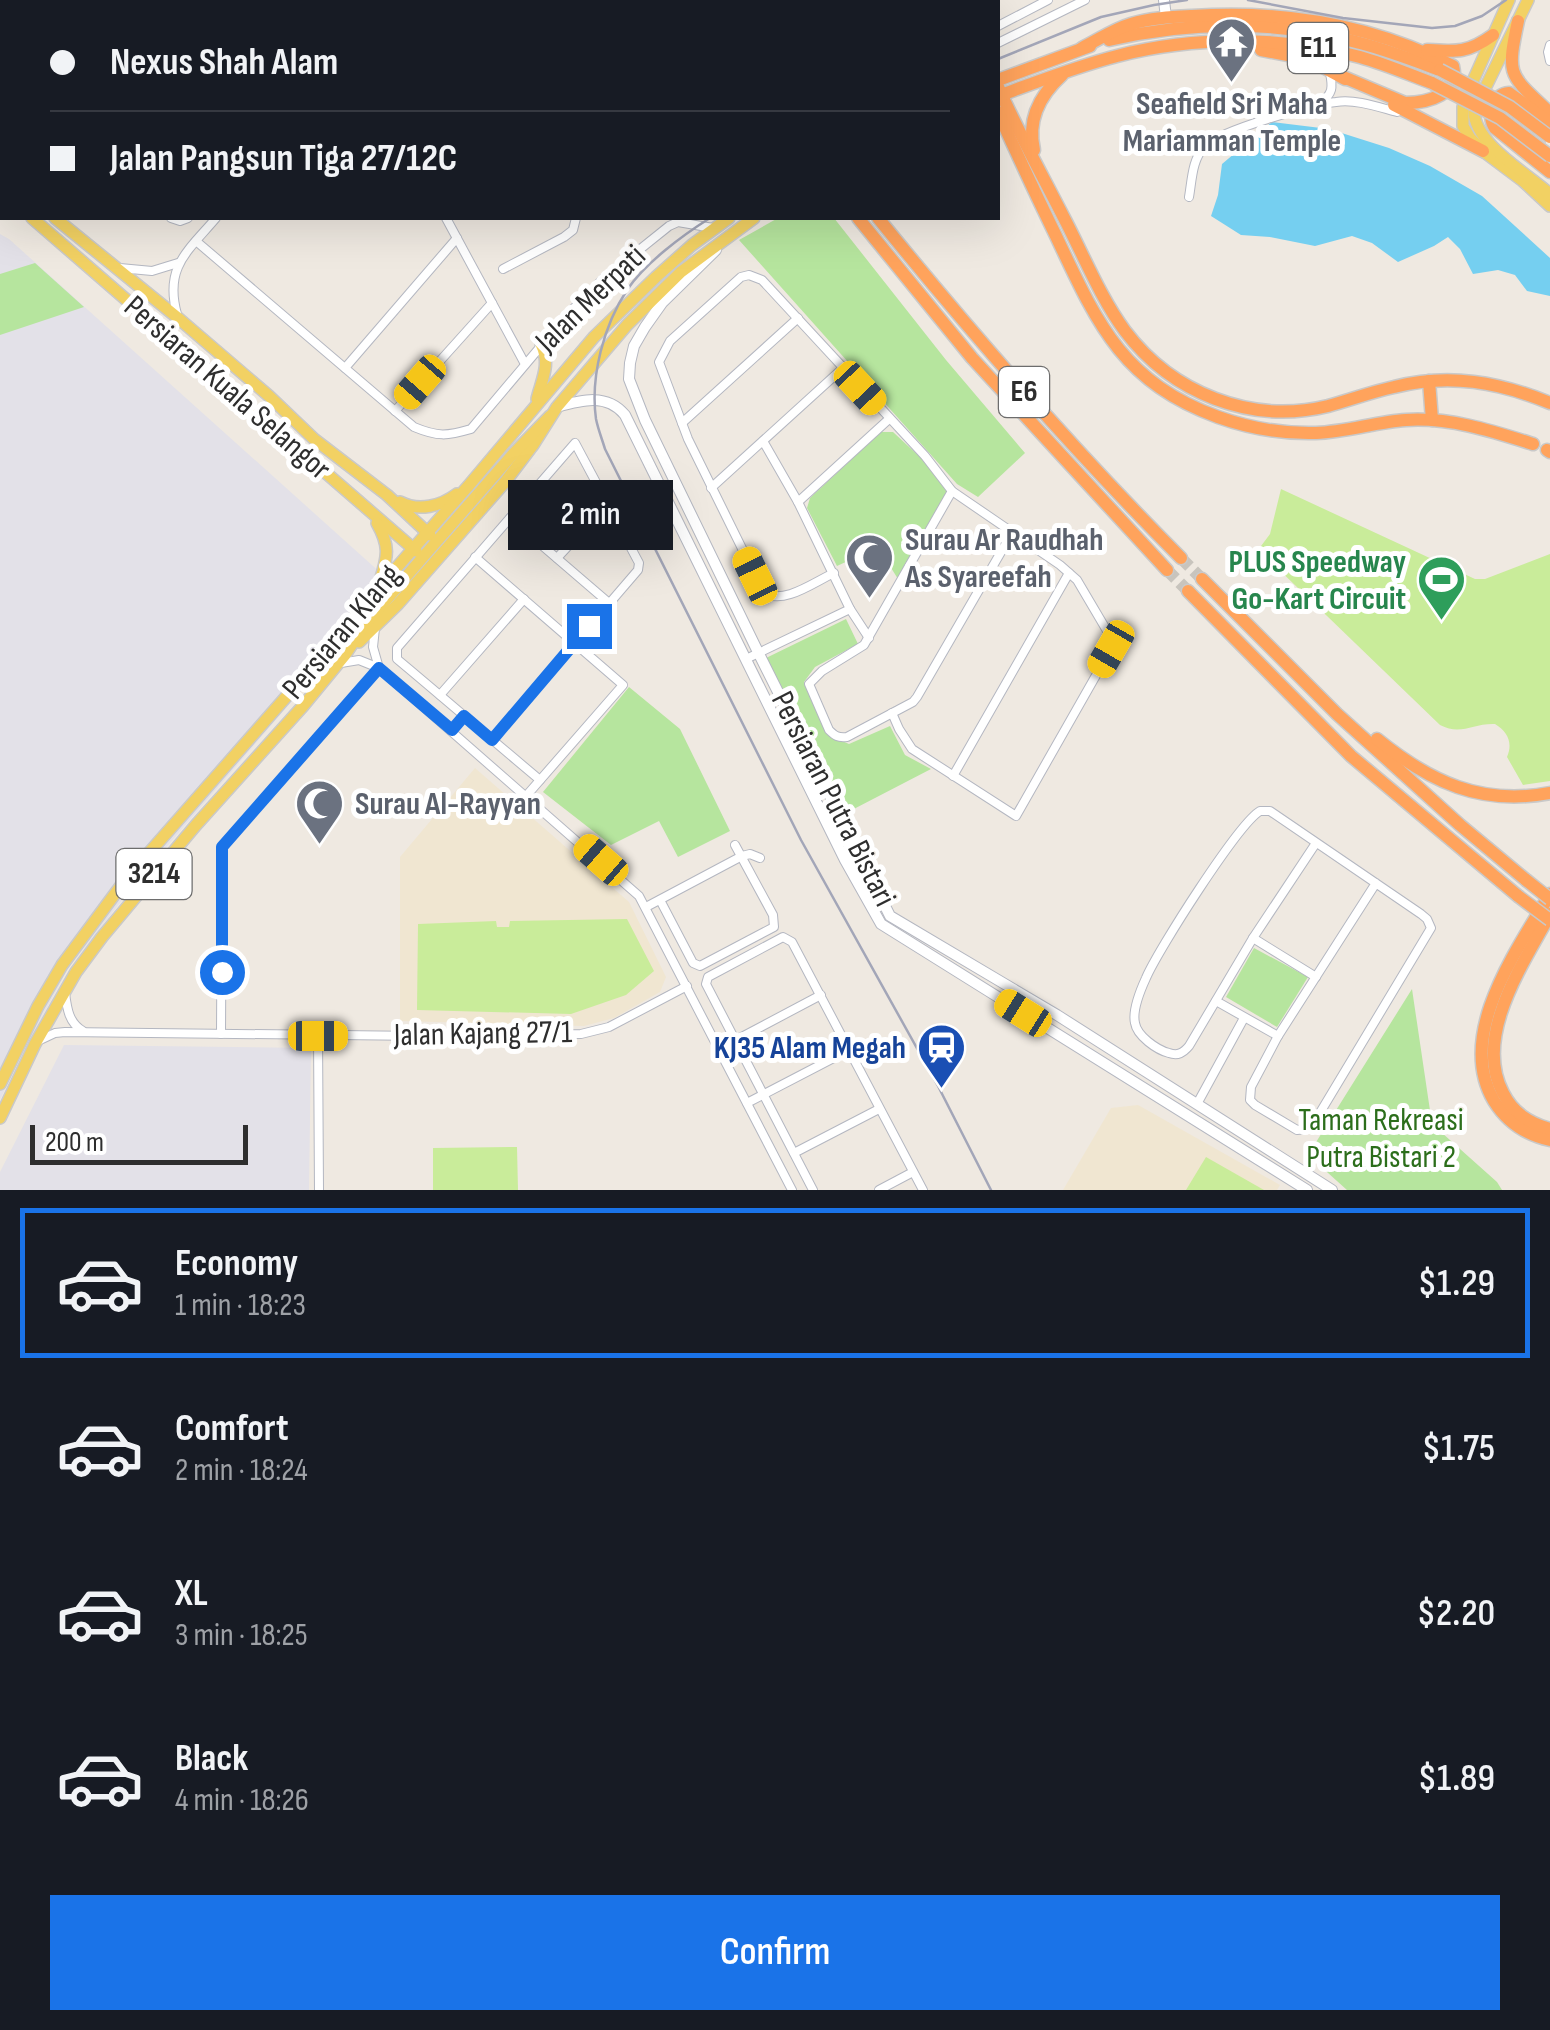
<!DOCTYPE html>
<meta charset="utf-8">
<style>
:root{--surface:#171b24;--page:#242831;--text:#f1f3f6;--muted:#9ea1a6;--line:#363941;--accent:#1a73e8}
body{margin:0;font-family:"Sofia Sans Condensed",sans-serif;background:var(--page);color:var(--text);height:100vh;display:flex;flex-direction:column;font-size:38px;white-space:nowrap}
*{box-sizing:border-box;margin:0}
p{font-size:32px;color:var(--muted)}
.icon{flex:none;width:55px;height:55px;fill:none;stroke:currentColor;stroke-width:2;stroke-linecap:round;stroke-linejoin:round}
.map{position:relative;height:1190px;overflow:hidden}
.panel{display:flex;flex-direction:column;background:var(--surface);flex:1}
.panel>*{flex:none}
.hud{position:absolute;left:0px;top:0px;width:1000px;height:220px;box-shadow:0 10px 40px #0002;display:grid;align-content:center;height:220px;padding:0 50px;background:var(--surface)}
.scale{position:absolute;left:30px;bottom:25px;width:218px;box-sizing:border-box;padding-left:10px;border:5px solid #2e2e2e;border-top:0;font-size:28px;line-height:35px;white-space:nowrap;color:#2e2e2e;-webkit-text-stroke:8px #fff;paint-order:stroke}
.end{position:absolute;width:45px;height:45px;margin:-22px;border:12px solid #1a73e8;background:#fff;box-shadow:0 0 0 5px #fff}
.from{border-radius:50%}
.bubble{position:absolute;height:70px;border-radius:0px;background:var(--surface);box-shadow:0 10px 40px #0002;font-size:32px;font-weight:600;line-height:70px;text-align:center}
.car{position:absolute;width:30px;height:60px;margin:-30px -15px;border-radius:12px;box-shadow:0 0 8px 2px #0007;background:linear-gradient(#f5c518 24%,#345 0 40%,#f5c518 0 76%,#345 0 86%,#f5c518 0)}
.hud b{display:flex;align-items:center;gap:35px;height:95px;font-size:38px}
.hud b+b{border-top:2px solid var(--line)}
.hud i{width:25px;height:25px;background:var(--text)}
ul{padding:18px 0 0;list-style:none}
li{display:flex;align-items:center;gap:30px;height:150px;margin:0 20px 15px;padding:0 30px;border:5px solid transparent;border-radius:0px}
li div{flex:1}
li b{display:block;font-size:38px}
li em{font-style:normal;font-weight:600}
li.current{border-color:var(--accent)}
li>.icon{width:90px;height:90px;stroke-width:1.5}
.button{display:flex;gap:20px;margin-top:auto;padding:20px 50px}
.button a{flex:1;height:115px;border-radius:0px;background:var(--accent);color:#fff;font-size:40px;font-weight:600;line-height:115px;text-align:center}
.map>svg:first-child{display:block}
.industrial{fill:#e3e1e8}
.education{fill:#f0e6d1}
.green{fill:#b6e59e}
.pitch{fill:#c9ec9a}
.water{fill:#75cff0}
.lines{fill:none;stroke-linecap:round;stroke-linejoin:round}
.highway-tunnel{stroke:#c8c4bd;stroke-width:12;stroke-dasharray:12 6;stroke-linecap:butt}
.street-casing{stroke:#b4b7c1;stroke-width:10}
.secondary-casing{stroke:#b4b7c1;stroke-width:12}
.primary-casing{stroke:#c9c9c9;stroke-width:14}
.highway-casing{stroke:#c9c9c9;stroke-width:15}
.street{stroke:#fff;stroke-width:8}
.secondary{stroke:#fff;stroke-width:10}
.primary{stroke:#f2d163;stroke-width:11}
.highway{stroke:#ffa35c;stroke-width:12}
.tram{stroke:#a3a6b8;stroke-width:2.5}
.highway-bridge-casing{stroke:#c9c9c9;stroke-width:15;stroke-linecap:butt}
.highway-bridge{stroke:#ffa35c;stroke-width:12}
.route{stroke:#1a73e8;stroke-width:12}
.labels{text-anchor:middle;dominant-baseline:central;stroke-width:10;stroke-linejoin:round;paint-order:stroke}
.shield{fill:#fff;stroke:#6d6d6d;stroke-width:2.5}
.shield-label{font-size:30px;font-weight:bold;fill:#2e2e2e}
.worship-label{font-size:32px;font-weight:bold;fill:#5b616d;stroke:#fff;text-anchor:start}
.street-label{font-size:32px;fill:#2e2e2e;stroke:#fff}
.leisure-label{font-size:32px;font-weight:bold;fill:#27864d;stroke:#fff;text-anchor:end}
.transit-label{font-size:32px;font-weight:bold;fill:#164399;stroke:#fff;text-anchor:end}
.park-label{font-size:32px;fill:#2c6e1b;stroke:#fff}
</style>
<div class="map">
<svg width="1550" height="1190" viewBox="0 0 1550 1190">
<rect width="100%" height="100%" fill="#efe9e1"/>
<g class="industrial">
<path d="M 0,234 L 9,239 L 393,584 L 138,880 L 68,969 L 21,1056 L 0,1100 Z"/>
<path d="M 64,1045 L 311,1048 L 309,1190 L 0,1190 L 0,1172 Z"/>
</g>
<g class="education">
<path d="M 475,768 L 629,902 L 666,977 L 660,992 L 614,1018 L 584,1026 L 400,1021 L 400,857 Z"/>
<path d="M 1138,1105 L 1280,1185 L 1277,1190 L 1063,1190 L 1111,1108 Z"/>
</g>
<g class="green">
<path d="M 778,218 L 834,218 L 946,360 L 1025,453 L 978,497 L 957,484 L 739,240 Z"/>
<path d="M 35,263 L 84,307 L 0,335 L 0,274 Z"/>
<path d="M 881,432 L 893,432 L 921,458 L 948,491 L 898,579 L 878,547 L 837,566 L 807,508 L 810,498 Z"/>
<path d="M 846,619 L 858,644 L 815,667 L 804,682 L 828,735 L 849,744 L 890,726 L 905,755 L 931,769 L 848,812 L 843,800 L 837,802 L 766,658 Z"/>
<path d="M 629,687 L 680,729 L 730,831 L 678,857 L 659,821 L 611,845 L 543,792 Z"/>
<path d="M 1254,948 L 1308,977 L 1277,1027 L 1226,997 Z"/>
<path d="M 1412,989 L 1432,1124 L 1497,1182 L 1502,1190 L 1347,1190 L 1308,1155 Z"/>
</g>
<g class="pitch">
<path d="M 1281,489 L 1475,579 L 1485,579 L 1550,554 L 1550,781 L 1523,785 L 1507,757 C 1513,743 1508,732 1495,724 C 1473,723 1461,736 1440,725 L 1267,558 L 1261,546 L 1270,534 Z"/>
<path d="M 627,919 L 654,971 L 626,995 L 571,1014 L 417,1010 L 418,924 L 496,921 L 497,927 L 509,927 L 510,921 Z"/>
<path d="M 517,1147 L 518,1190 L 433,1190 L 433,1148 Z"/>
<path d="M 1206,1157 L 1264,1190 L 1186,1190 Z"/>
</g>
<path class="water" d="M 1272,122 L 1329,129 L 1389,148 L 1430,166 L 1482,196 L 1550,258 L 1550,296 L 1527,291 L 1515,275 L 1498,270 L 1473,274 L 1460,249 L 1448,237 L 1434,246 L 1398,262 L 1372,243 L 1352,236 L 1315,246 L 1270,237 L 1241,235 L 1211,216 L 1218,195 L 1222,164 Z"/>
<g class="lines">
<g class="highway-tunnel">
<path d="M 1181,558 L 1202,579"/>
<path d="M 1167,570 L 1188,591"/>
</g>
<defs>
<g id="street">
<path d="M 20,0 L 23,2"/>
<path d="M 177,0 L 180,2"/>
<path d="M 256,0 L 258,2"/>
<path d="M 329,0 L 330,2"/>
<path d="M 435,0 L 438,2"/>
<path d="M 758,0 L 760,2"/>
<path d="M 784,0 L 787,2"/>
<path d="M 978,0 L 980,2"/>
<path d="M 134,2 L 136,0"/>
<path d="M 481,2 L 483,0"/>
<path d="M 562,2 L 563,1"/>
<path d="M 919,2 L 924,0"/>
<path d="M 998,26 L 1048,0"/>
<path d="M 998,43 L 1085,0"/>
<path d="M 1550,45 L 1548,52 L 1550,61"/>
<path d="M 0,55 L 2,52"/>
<path d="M 1320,104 C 1333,93 1333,88 1330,73"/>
<path d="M 1189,197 C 1192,180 1192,159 1205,146 C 1222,130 1310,105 1336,102 C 1356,99 1378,107 1397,112"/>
<path d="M 171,218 L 180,221 L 188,218"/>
<path d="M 446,218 L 525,364"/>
<path d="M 196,241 L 414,427 C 438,437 447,436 471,429 L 568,314 L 603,279 L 669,226 L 678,222 L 713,228"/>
<path d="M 120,268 L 152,271 L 178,263"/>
<path d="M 503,269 L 564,237 L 573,230 L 576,218"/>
<path d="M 177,314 C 164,267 188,251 216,218"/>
<path d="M 345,368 L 457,238"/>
<path d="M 395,411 L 492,303"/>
<path d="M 682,423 L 798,318"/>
<path d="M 763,441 L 798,502 L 850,609 L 869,638"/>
<path d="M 711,488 L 842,369"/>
<path d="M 952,491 L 864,645 L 822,671 L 809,684 L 829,730 C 835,736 838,738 847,737 L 913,702 L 917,697 L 1012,533"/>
<path d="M 798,502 L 889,419"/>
<path d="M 510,518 L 609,603"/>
<path d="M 475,557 L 623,685 L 527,795"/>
<path d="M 557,558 L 608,503"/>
<path d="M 834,573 C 814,582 784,605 764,593 L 688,439 L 659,362 L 670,341 L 741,277 L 749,275 L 762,280 L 925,456 L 952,491 L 1060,565 L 1077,580 L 1113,641 L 1111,649 L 1016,816 L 912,749 L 899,729 L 892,713"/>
<path d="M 375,628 L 373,647 L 379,668"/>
<path d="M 746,659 L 850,609"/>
<path d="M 341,663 L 359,660 L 379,668 L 639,896 L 792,1190"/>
<path d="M 440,695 L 524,599"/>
<path d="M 492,740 L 638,570 L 639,563 L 575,443 L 397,648 L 397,659 C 445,699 492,740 540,780"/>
<path d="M 953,776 L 1069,573"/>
<path d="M 1316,843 L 1253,938 L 1189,1046 C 1183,1053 1178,1056 1169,1053 C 1157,1050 1137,1036 1135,1023 C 1132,1010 1140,991 1146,978 C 1158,950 1238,824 1260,811 L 1270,811 L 1421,914 L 1427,919 L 1431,928 L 1315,1121 L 1307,1129 L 1297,1130 L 1255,1105 L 1250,1100 L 1251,1087 L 1278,1036 L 1376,883"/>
<path d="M 660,900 L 693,963 L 700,966 L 774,927 L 773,915 L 735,845"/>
<path d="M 646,907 L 742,856 L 750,854 L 760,858"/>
<path d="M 1253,938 L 1316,977"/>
<path d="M 65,993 C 67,1009 69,1023 83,1031"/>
<path d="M 1216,1001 L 1278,1036"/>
<path d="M 221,1034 L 222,847 L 379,668"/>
<path d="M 318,1035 L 319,1190"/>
<path d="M 736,1040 L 821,995"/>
<path d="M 38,1041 L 55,1033 L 65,1032 L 422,1036 L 581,1034 L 609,1027 L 687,986"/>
<path d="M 747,1103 L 849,1050"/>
<path d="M 1197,1104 L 1244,1018"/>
<path d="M 794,1153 L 879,1109"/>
<path d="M 813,1190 L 706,984 L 708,977 L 783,937 L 792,942 L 923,1190"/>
<path d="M 879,1190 L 913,1172"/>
</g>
<g id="secondary">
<path d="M 1164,0 L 1166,18"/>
<path d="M 716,250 L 662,303 L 645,327 L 634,346 L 630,363 L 629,379 L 645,420 L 758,652 L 890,916 L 1057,1015 L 1332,1190"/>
<path d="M 557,407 C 582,400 607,393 625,415 L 845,860 L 881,924 L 1307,1190"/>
</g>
<g id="primary">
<path d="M 1509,0 L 1469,90 L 1463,107 L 1463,126 L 1470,138 L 1483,151 L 1523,181 L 1550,206"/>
<path d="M 1528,0 L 1474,111 C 1474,143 1526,173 1550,194"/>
<path d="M 0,182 L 2,183"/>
<path d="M 0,199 L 2,200"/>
<path d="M 32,218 L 416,551"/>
<path d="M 55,218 L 178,318 L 269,396 L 314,439 L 387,495 L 430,535"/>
<path d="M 537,399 C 542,379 551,364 541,344"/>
<path d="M 400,502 C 419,512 441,506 457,494"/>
<path d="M 377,523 C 390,546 388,556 380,581"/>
<path d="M 359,642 L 398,604 L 505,482 L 533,445 L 557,407 L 627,325 L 681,272 L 754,218"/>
<path d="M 0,1084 L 38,1006 L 62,965 L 126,879 L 330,647 L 377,590 L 470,484 L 594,337 L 656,277 L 692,245 L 729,218"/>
<path d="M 0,1118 L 35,1044 L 76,972 L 102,937 L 196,825 L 303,706 L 345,655 L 364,626 L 423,557 L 513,454 L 550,416"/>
</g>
<g id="highway">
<path d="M 668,0 L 670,2"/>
<path d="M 688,0 L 691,2"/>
<path d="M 1518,21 C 1506,77 1509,74 1550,113"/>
<path d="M 1109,40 C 1190,21 1280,20 1360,43 C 1387,50 1413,60 1440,70"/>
<path d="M 1082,48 C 1098,40 1114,29 1131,24 C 1150,18 1172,17 1192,16 C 1282,10 1372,25 1453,66 C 1460,94 1428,103 1405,103 L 1341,76"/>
<path d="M 1261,50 L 1308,59 L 1345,79"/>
<path d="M 1427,50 C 1457,52 1468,53 1493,35"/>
<path d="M 998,80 L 1090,46"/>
<path d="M 998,87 C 1018,131 1041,173 1063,216 C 1083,254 1100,297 1125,331 C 1172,393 1251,425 1328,406 C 1350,400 1371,392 1394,387 C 1449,373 1499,382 1550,403"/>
<path d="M 1001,95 C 1039,81 1078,66 1117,56 C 1195,36 1283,36 1360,57 C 1385,64 1408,74 1432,83"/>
<path d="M 1394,105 L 1483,151"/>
<path d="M 998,112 C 1017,154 1036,195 1056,236 C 1097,323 1122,382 1218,417 C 1249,428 1283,434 1316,433 C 1346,432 1376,422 1406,420 C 1449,417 1492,431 1533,444"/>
<path d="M 1550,123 L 1509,93 C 1493,94 1486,115 1495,128 L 1550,172"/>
<path d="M 1034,150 C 1027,120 1040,95 1062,75"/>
<path d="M 858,218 L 972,358 L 1167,570"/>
<path d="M 878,218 C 974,336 1073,450 1181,558"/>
<path d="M 1429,381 L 1432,420"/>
<path d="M 1547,450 L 1550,452"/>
<path d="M 1202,579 L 1337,714 L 1460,825 L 1526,880"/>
<path d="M 1188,591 L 1351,756 L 1518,896"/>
<path d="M 1377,739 C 1430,782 1481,806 1550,793"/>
<path d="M 1550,894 C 1517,950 1455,1035 1494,1101 C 1507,1122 1527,1135 1550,1140"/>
<path d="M 1550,914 C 1523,964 1473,1036 1503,1093 C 1513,1113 1529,1123 1550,1129"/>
</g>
</defs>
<use href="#street" class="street-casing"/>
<use href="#secondary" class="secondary-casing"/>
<use href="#primary" class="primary-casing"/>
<use href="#highway" class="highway-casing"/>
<use href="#street" class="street"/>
<use href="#secondary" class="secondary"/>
<use href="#primary" class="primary"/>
<use href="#highway" class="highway"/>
<g class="tram">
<path d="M 1248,0 L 1343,18 L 1432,28 L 1455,26 L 1482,16 L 1506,0"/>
<path d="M 998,59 L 1101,17 L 1154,5 L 1187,0"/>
<path d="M 710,218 C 683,235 645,263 627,290 C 604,325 590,376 596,419 C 598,429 602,439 605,449 L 801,840 L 938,1086 L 991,1190"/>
</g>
<defs>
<g id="highway-bridge">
<path d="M 1440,70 L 1510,107 L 1550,137"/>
<path d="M 1432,83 L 1500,118 L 1550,156"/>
<path d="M 1526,880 L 1550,899"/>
<path d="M 1518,896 L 1550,920"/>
</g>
</defs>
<use href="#highway-bridge" class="highway-bridge-casing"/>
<use href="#highway-bridge" class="highway-bridge"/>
</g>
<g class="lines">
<path class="route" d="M 222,972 L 222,847 L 379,668 L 452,730 L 464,716 L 492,740 L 589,626"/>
</g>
<defs>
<symbol id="temple-pin" viewBox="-11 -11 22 30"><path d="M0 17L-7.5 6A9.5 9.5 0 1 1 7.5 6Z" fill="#6b7280" stroke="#fff"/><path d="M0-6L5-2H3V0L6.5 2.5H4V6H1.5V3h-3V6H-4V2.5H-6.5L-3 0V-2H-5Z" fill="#fff"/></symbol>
<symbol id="mosque-pin" viewBox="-11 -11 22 30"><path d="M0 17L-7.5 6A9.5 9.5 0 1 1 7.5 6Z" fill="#6b7280" stroke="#fff"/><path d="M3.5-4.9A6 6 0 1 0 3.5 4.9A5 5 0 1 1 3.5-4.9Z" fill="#fff"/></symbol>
<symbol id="stadium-pin" viewBox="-11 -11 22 30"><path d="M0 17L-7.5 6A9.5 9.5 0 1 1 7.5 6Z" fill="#2e9e5b" stroke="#fff"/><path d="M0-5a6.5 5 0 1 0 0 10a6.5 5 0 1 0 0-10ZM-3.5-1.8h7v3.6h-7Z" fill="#fff"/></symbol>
<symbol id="station-pin" viewBox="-11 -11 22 30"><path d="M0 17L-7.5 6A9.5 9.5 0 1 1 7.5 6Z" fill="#1a4fb4" stroke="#fff"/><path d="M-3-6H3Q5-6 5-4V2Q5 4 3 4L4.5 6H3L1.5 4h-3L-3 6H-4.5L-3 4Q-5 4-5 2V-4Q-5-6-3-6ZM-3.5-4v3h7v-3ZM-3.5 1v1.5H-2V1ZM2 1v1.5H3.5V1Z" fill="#fff"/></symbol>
</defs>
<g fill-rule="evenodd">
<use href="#temple-pin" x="1204" y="14" width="55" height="75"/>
<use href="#mosque-pin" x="842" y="530" width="55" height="75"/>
<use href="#stadium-pin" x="1414" y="552" width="55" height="75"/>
<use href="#mosque-pin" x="292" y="776" width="55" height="75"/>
<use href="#station-pin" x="914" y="1020" width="55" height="75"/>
</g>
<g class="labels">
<g class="shield">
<rect x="1288" y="23" width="60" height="50" rx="8"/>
<rect x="999" y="367" width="50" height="50" rx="8"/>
<rect x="116.5" y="849" width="75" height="50" rx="8"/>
</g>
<g class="shield-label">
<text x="1318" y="48">E11</text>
<text x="1024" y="392">E6</text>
<text x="154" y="874">3214</text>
</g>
<g class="worship-label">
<text x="1232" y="104" text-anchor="middle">Seafield Sri Maha<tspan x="1232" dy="37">Mariamman Temple</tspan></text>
<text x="905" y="540">Surau Ar Raudhah<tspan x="905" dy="37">As Syareefah</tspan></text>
<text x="355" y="804">Surau Al-Rayyan</text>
</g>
<g class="street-label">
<text transform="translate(591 299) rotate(-44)">Jalan Merpati</text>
<text transform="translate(227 388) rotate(41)">Persiaran Kuala Selangor</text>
<text transform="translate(342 632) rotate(-50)">Persiaran Klang</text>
<text transform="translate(833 799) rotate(63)">Persiaran Putra Bistari</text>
<text transform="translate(483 1034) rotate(-1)">Jalan Kajang 27/1</text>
</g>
<g class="leisure-label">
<text x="1406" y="562">PLUS Speedway<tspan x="1406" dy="37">Go-Kart Circuit</tspan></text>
</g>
<g class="transit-label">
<text x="906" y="1048">KJ35 Alam Megah</text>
</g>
<g class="park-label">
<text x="1381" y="1120">Taman Rekreasi<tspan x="1381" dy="37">Putra Bistari 2</tspan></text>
</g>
</g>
</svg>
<div class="scale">200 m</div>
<i class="end from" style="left:222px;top:972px"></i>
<i class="end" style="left:589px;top:626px"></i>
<div class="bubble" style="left:508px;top:480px;width:165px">2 min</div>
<i class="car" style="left:420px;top:382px;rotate:221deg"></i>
<i class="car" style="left:860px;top:388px;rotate:137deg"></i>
<i class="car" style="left:755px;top:576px;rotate:334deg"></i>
<i class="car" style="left:1111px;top:649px;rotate:210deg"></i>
<i class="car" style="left:601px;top:860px;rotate:311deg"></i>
<i class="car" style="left:1023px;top:1013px;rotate:302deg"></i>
<i class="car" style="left:318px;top:1036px;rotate:90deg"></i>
<div class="hud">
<b><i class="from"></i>Nexus Shah Alam</b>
<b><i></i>Jalan Pangsun Tiga 27/12C</b>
</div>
</div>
<section class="panel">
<ul>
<li class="current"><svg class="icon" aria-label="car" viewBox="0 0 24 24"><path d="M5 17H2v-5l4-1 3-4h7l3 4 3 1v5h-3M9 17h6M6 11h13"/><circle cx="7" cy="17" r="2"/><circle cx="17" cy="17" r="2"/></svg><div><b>Economy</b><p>1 min · 18:23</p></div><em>$1.29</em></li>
<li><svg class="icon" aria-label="car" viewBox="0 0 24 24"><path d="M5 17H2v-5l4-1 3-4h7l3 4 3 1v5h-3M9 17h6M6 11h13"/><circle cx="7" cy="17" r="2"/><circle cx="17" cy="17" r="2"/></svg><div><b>Comfort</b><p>2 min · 18:24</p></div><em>$1.75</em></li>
<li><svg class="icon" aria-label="car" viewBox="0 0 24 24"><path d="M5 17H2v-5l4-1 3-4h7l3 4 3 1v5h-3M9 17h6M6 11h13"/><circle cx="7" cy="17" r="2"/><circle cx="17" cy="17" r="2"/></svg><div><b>XL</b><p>3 min · 18:25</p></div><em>$2.20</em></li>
<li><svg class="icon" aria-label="car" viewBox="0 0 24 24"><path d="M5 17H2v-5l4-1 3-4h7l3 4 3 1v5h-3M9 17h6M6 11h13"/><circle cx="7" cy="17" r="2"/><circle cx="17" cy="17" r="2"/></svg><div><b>Black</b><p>4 min · 18:26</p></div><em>$1.89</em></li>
</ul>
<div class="button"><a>Confirm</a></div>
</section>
